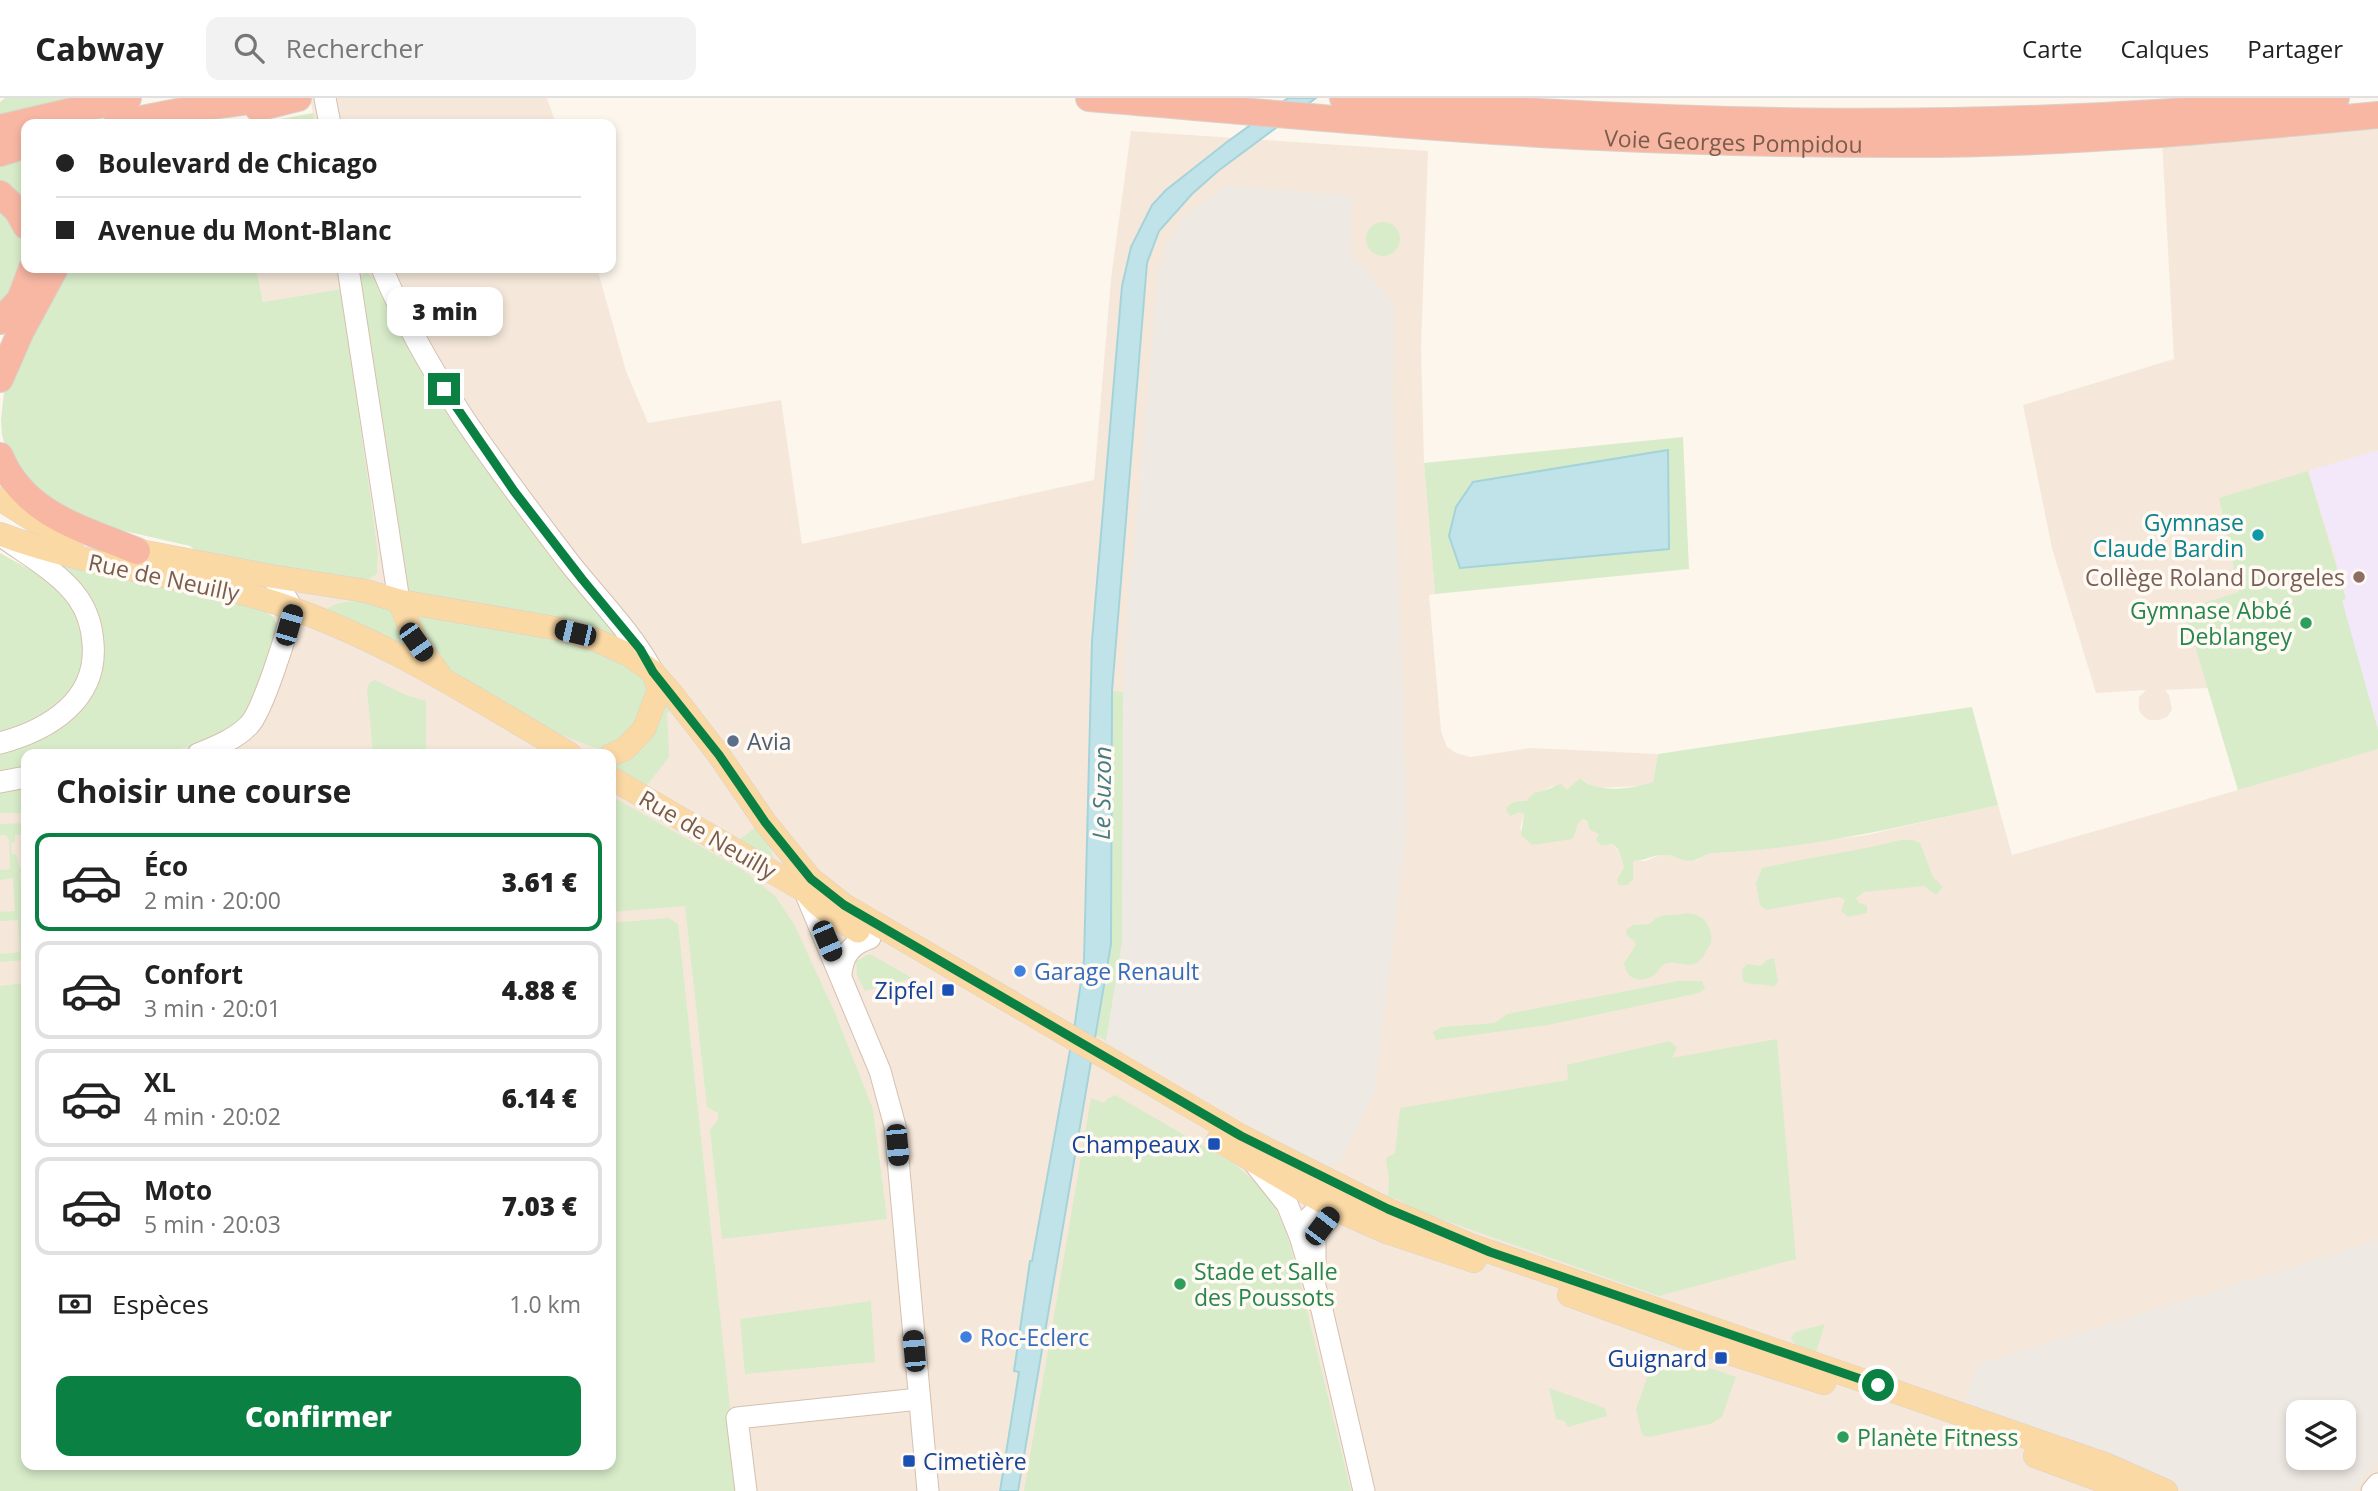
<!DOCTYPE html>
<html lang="fr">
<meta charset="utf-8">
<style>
:root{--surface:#fff;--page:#f2f2f2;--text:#222;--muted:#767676;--line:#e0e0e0;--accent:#0b8043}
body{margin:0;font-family:"Open Sans",sans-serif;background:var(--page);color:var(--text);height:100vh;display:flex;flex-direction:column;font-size:26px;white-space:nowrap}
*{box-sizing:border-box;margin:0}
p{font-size:23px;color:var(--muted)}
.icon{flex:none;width:38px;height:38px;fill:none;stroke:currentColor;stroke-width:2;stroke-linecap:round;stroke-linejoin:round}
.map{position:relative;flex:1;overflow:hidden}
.drawer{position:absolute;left:21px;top:651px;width:595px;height:721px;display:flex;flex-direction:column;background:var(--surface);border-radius:14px;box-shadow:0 4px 10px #0003}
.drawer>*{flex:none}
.hud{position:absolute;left:21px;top:21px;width:595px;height:154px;border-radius:14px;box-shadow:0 4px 10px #0003;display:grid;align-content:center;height:154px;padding:0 35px;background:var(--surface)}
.tools{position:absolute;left:2286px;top:1302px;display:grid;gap:14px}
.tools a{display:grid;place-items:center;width:70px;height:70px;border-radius:14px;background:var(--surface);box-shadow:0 4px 10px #0003;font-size:35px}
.end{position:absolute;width:32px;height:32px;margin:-16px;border:9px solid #0b8043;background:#fff;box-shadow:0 0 0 4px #fff}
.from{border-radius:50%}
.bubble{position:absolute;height:49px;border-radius:14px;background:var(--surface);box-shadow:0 4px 10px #0003;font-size:23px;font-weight:800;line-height:49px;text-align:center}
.car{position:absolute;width:21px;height:42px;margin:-21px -10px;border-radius:9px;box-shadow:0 0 5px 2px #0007;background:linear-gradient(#222 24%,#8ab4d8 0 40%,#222 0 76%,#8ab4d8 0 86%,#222 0)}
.hud b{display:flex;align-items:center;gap:24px;height:66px;font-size:26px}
.hud b+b{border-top:2px solid var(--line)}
.hud i{width:18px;height:18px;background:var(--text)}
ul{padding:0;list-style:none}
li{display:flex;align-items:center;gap:21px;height:98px;margin:0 14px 10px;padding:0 21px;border:4px solid var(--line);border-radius:14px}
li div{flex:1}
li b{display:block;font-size:26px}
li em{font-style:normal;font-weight:800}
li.active{border-color:var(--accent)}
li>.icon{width:63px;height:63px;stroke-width:1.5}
h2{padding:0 35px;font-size:32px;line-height:84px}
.pay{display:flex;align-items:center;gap:18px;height:77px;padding:0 35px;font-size:26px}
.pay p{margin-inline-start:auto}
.action{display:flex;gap:14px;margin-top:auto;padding:14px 35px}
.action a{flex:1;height:80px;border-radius:14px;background:var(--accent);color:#fff;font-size:28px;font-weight:800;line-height:80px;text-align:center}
header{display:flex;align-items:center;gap:42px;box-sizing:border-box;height:98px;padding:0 35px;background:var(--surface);border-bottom:2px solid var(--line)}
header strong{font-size:33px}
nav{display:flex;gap:38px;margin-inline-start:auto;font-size:24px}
.search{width:490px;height:63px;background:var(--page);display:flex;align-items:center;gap:18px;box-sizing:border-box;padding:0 24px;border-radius:14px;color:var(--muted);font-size:26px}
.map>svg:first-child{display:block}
.residential{fill:#f5e8da;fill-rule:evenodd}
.industrial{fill:#efe9e4;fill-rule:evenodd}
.education{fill:#f3e8fa}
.green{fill:#d8ecc9}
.water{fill:#bfe3e8;stroke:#a5d3da;stroke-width:2}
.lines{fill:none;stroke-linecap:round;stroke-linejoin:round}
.secondary-casing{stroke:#d6c0b0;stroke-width:23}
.primary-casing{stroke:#dad1cd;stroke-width:24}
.highway-casing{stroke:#dad1cd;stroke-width:28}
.secondary{stroke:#fff;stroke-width:21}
.primary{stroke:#fbd9a5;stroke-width:23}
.highway{stroke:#f7b7a3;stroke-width:26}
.route{stroke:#0b8043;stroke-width:9}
.culture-dot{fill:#0f9aa8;stroke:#fffaf3;stroke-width:2.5}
.education-dot{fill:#8d6e63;stroke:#fffaf3;stroke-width:2.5}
.leisure-dot{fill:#2e9e5b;stroke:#fffaf3;stroke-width:2.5}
.service-dot{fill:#5c6f8a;stroke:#fffaf3;stroke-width:2.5}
.shop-dot{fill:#3f7fe0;stroke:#fffaf3;stroke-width:2.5}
.transit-dot{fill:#1a4fb4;stroke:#fffaf3;stroke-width:2.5}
.labels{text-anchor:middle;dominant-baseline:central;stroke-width:7;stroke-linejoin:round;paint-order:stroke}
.street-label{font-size:23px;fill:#7a5c4d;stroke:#fffaf3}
.culture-label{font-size:23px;fill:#0d838f;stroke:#fffaf3;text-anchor:end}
.education-label{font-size:23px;fill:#785e54;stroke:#fffaf3;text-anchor:end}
.leisure-label{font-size:23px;fill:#27864d;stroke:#fffaf3;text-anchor:start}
.service-label{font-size:23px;fill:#4e5e75;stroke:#fffaf3;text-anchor:start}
.shop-label{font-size:23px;fill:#366cbe;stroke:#fffaf3;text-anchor:start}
.transit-label{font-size:23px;fill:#164399;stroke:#fffaf3;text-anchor:end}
.water-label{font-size:24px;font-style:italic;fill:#437c86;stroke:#fffaf3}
</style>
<header>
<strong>Cabway</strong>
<div class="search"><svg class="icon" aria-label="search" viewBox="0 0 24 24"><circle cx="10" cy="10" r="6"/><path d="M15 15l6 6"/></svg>Rechercher</div>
<nav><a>Carte</a><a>Calques</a><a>Partager</a></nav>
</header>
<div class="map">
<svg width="2378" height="1393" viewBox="0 0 2378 1393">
<rect width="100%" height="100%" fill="#fdf6ec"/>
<g class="residential">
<path d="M 310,0 L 547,0 L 556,26 L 315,26 Z"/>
<path d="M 2378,31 L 2378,1393 L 0,1393 L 0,672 L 26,670 L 26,1367 L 611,1367 L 611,656 L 150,656 L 188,649 L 277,522 L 274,519 L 284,469 L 369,482 L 377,475 L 378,456 L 373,416 L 341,191 L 263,204 L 256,170 L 597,170 L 626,273 L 648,325 L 781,302 L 802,446 L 1094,382 L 1111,181 L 1131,33 L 1428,53 L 1421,249 L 1424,365 L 1435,496 L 1429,497 L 1441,633 L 1447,649 L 1456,655 L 1470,659 L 1531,650 L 1658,656 L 1653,684 L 1641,688 L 1595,690 L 1580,680 L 1567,693 L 1552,688 L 1526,703 L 1509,706 L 1524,716 L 1520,731 L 1565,741 L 1573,741 L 1578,726 L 1583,721 L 1587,723 L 1589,731 L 1597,734 L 1597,744 L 1602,748 L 1613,746 L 1618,752 L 1624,769 L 1622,776 L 1633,781 L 1633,763 L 1645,763 L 1663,756 L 1691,763 L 1698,762 L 1707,755 L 1737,754 L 1867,737 L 1998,707 L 2012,757 L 2238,692 L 2208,590 L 2165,592 L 2169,597 L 2172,612 L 2167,619 L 2159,622 L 2149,622 L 2143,618 L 2139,612 L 2139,599 L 2146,592 L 2096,595 L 2052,450 L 2023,307 L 2174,261 L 2162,43 ZM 2298,1314 L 2343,1314 L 2343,1360 L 2298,1360 Z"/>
</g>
<g class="industrial">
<path d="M 1226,87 L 1352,98 L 1351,154 L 1394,206 L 1393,300 L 1407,727 L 1374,996 L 1340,1064 L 1323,1069 L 1106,943 L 1122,844 L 1123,594 L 1131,465 L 1133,464 L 1158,174 L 1167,146 L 1183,119 Z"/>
<path d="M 2378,1142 L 2378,1364 L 2353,1393 L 2187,1393 L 2140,1370 L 1965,1306 L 1977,1267 ZM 2298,1314 L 2343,1314 L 2343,1360 L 2298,1360 Z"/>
</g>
<path class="education" d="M 2378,352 L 2378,632 L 2341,502 L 2345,501 L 2335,458 L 2308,373 Z"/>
<g class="green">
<path d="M 5,0 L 83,0 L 0,19 L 0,4 Z"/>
<path d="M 313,15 L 315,26 L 254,26 Z"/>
<path d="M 26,63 L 26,117 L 0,90 L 0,65 Z"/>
<path d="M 0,104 C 18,127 26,139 23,170 L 0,212 Z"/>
<circle cx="1383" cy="141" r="17"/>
<path d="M 62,170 L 256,170 L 263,204 L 341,191 L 373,416 L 378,456 L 377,476 L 363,485 L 196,453 L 190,448 L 107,429 L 48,406 L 10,364 L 2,337 L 1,322 L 4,294 L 12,265 Z"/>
<path d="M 366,174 L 374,180 L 462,336 L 485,371 L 620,541 L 413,495 L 409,492 L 360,179 Z"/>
<path d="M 1683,339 L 1689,471 L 1435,496 L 1424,365 Z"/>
<path d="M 2308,373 L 2346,501 L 2342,502 L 2378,632 L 2378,651 L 2238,692 L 2184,511 L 2239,494 L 2219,400 Z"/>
<path d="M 0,455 L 56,486 L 77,512 L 88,564 L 66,607 L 0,638 Z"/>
<path d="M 59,465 L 259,510 L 274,519 L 279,533 L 247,616 C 198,670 94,656 26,656 L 26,670 L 0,672 L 0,651 L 91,596 L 101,574 L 103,555 L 56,468 Z"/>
<path d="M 359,503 L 391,509 L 414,557 L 325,514 C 332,504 347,504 359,503 Z"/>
<path d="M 412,514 L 586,546 L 639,573 L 650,591 L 637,629 L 607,652 C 580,651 464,590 444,570 C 433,559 420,528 412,514 Z"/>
<path d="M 375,582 L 406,597 L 426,603 L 426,656 L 373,656 L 367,590 L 370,584 Z"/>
<path d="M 1112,593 L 1123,594 L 1122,844 L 1106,943 L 1096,937 L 1111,846 Z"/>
<path d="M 667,600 L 674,609 L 667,615 L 669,659 L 644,691 L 611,672 L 611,662 Z"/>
<path d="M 1972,609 L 1998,707 C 1905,728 1810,751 1714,755 C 1705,755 1699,763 1690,763 C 1681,762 1673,757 1664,757 C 1655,756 1644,763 1633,763 L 1633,781 L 1628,787 L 1619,787 L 1617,782 L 1624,769 L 1618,751 L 1613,746 L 1602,748 L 1596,743 L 1598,736 L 1589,731 L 1587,723 L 1583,721 L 1578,726 L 1573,741 L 1532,747 L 1521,737 L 1524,716 L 1520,714 L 1510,718 L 1506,712 C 1510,703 1516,703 1526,703 L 1535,694 C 1544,695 1552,688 1561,686 L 1567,692 L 1580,680 C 1596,696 1632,691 1653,684 L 1658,656 Z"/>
<path d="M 26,688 L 26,715 L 0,715 L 0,691 Z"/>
<path d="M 611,698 L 746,774 L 775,798 L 794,826 L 835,915 L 873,1011 L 887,1121 L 722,1141 L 710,1032 L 718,1022 L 718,1015 L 707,1009 L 685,808 L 611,814 Z"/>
<path d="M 26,725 L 26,737 L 15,737 L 15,744 L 11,745 L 12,756 L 16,756 L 20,770 L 26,770 L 26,776 L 20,776 L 24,812 L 26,812 L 26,822 L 24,822 L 26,862 L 0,864 L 0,856 L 20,854 L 18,822 L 0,823 L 0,814 L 15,813 L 13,780 L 0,782 L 0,772 L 10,771 L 9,742 L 6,737 L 0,737 L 0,726 Z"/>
<path d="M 756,729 L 769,747 L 773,759 L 771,762 L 735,745 Z"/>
<path d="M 1901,742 L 1913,742 L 1920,745 L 1933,779 L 1943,789 L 1936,797 L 1924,788 L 1864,794 L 1856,800 L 1859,805 L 1867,807 L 1867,815 L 1848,819 L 1841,813 L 1845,802 L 1839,799 L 1766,812 L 1760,807 L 1756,786 L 1762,770 C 1808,759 1855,754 1901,742 Z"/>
<path d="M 1686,815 C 1696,816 1704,818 1708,828 C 1713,838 1713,845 1706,853 C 1704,856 1703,860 1700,862 C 1689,874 1674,859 1663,867 C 1659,871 1657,876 1651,879 C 1637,886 1626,879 1624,865 L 1636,847 L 1635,843 L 1627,838 L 1626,832 L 1633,827 L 1650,826 C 1661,812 1671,820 1686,815 Z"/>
<path d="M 669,820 L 678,826 L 739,1393 L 0,1393 L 0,888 L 26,885 L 26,1367 L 611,1367 L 611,825 Z"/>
<path d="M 867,857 L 872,857 L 912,880 L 865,893 L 857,877 L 856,863 Z"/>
<path d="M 1774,860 L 1778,884 L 1773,889 C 1763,884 1753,889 1743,883 L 1742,872 L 1747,866 L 1761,868 L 1767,862 Z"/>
<path d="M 1678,883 L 1702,883 L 1705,891 L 1699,895 L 1548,927 L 1436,942 L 1433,934 L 1442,929 L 1495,925 L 1507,916 Z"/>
<path d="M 1777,941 L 1796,1161 L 1659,1198 L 1415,1112 L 1399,1102 L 1388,1099 L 1389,1082 L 1386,1060 L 1395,1055 L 1400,1010 L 1568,982 L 1567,967 L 1670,943 L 1677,950 L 1672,960 Z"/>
<path d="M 1115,997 L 1233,1065 L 1254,1083 L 1274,1107 L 1286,1133 L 1297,1172 L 1351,1393 L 1024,1393 L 1091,1000 L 1104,1005 L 1107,1001 Z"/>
<path d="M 871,1203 L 875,1264 L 745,1276 L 740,1221 Z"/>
<path d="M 1825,1226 L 1816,1254 L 1795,1246 L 1791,1240 L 1795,1234 Z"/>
<path d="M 1662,1253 L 1736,1279 L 1722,1319 L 1710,1326 L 1649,1339 L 1642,1337 L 1636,1311 L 1654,1260 Z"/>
<path d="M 1549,1290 L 1605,1310 L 1607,1318 L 1568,1329 L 1564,1323 L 1556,1321 Z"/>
</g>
<g class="water">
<path d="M 1288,0 L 1316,0 L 1218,73 L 1192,96 L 1159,133 L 1147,165 L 1112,593 L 1111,846 L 1018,1393 L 1000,1393 L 1019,1274 L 1014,1273 L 1030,1163 L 1032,1163 L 1075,925 L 1084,862 L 1092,543 L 1122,188 L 1131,149 L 1152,107 L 1166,92 L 1227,44 Z"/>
<path d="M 1668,352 L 1669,451 L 1460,470 L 1449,438 L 1456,409 L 1473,384 Z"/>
</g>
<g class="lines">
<defs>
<g id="secondary">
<path d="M 325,0 L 330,26"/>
<path d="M 348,170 L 399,503"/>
<path d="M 382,170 C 426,278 498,371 568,463 C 597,500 631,533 653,574"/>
<path d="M 0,645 C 49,632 98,602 93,545 C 92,529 87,513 78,500 C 61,476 31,459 7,442"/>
<path d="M 198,656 C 215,649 236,641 249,627 C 263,613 287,534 293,511 L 277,485 L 270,478"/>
<path d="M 0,684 L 26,679"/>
<path d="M 805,794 L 880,973 L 895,1028 L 928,1393"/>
<path d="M 841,876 C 843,857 851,846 870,840"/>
<path d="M 1255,1066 L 1287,1106 L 1300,1138 L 1322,1212 L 1364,1393"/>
<path d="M 1300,1138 L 1307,1122 L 1316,1113 L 1343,1112"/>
<path d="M 1315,1165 L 1315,1139 L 1335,1111"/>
<path d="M 746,1393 L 737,1320 L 919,1301"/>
<path d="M 2372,1393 L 2378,1386"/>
</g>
<g id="primary">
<path d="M 0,401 L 33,422 L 75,439"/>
<path d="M 0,436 C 85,468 176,476 263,501 C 374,534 471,598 570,656"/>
<path d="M 119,449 L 270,478 L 366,493 L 399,503 L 560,531 L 596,542 L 629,557 L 653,574 L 673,597 L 719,657 L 765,724 L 811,781 L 844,807 L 1241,1038 L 1384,1110 L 1470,1147 L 2105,1366 L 2166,1393"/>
<path d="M 399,503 L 416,544 L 439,576"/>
<path d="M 611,657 L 625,651 L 644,631 L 659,592 L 653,574"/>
<path d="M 611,680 L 812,797"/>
<path d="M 800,784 C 813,808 836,820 858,833"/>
<path d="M 1218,1042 L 1335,1111 L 1384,1133 L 1474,1163"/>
<path d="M 1569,1197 L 1729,1255 L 1824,1285"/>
<path d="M 2035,1358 L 2129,1393"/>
</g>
<g id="highway">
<path id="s1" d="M 1089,0 C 1259,14 1430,31 1600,39 C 1702,44 1804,46 1905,46 C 2063,46 2221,32 2378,17"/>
<path d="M 1343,0 C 1673,28 2006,35 2336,0"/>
<path d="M 258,10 L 298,0"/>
<path d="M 116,26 L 203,9 L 273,0"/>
<path d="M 0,30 L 128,0"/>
<path d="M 0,55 L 26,47"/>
<path d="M 0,96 L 17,112 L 26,128"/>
<path d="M 0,223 L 20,202 L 32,170"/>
<path d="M 0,281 L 21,233 L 55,170"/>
<path d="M 0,358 C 24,417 84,431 137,453"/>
</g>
</defs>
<use href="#secondary" class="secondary-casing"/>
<use href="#primary" class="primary-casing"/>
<use href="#highway" class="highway-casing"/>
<use href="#secondary" class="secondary"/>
<use href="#primary" class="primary"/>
<use href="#highway" class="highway"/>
</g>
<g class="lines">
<path class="route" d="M 444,291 L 514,393 L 582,481 L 640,551 L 653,574 L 719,657 L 765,724 L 811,781 L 844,807 L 1241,1038 L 1388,1111 L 1490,1154 L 1878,1287"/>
</g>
<circle class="culture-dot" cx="2258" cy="437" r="7"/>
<circle class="education-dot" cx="2359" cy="479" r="7"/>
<g class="leisure-dot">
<circle cx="2306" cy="525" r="7"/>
<circle cx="1180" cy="1186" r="7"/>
<circle cx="1843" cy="1339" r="7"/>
</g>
<circle class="service-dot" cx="733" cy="643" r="7"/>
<g class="shop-dot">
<circle cx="1020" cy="873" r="7"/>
<circle cx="966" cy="1239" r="7"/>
</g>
<g class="transit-dot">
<rect x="941" y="885" width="14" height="14" rx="3.5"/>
<rect x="1207" y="1039" width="14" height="14" rx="3.5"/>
<rect x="1714" y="1253" width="14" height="14" rx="3.5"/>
<rect x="902" y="1356" width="14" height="14" rx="3.5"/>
</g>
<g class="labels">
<g class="street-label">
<text stroke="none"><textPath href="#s1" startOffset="646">Voie Georges Pompidou</textPath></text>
<text transform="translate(164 479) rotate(12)">Rue de Neuilly</text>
<text transform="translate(708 736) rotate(30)">Rue de Neuilly</text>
</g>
<g class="culture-label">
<text x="2244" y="424">Gymnase<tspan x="2244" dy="26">Claude Bardin</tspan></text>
</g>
<g class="education-label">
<text x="2345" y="479">Collège Roland Dorgeles</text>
</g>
<g class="leisure-label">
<text x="2292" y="512" text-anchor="end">Gymnase Abbé<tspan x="2292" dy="26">Deblangey</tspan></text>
<text x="1194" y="1173">Stade et Salle<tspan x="1194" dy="26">des Poussots</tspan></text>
<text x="1857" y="1339">Planète Fitness</text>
</g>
<g class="service-label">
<text x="747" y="643">Avia</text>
</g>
<g class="shop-label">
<text x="1034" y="873">Garage Renault</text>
<text x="980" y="1239">Roc-Eclerc</text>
</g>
<g class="transit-label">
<text x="934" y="892">Zipfel</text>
<text x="1200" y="1046">Champeaux</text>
<text x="1707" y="1260">Guignard</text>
<text x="923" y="1363" text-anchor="start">Cimetière</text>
</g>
<g class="water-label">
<text transform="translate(1101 695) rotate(-89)">Le Suzon</text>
</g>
</g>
</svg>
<div class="tools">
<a><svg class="icon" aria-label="layers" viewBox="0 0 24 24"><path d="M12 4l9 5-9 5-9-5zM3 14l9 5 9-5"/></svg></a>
</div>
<i class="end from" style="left:1878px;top:1287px"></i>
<i class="end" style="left:444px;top:291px"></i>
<div class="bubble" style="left:387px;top:189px;width:116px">3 min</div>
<i class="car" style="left:289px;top:527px;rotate:16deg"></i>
<i class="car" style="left:575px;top:535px;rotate:283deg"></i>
<i class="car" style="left:416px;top:544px;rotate:145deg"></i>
<i class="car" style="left:827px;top:843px;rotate:157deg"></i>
<i class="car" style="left:897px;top:1047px;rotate:175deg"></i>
<i class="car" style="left:1322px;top:1128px;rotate:37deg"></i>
<i class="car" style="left:914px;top:1253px;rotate:355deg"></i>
<div class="hud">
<b><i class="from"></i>Boulevard de Chicago</b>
<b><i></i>Avenue du Mont-Blanc</b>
</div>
<section class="drawer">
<h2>Choisir une course</h2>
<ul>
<li class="active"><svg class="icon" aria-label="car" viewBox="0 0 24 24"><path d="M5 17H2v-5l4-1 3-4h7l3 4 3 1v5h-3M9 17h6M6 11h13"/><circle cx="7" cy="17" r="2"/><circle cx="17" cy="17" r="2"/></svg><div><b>Éco</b><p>2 min · 20:00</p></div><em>3.61 €</em></li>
<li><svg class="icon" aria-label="car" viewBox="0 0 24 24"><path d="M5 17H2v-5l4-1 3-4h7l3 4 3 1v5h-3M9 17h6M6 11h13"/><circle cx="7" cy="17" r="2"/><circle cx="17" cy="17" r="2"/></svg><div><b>Confort</b><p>3 min · 20:01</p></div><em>4.88 €</em></li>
<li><svg class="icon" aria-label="car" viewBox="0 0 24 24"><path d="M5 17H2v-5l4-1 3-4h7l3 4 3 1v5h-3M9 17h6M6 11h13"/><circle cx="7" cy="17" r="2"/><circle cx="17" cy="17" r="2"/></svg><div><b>XL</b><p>4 min · 20:02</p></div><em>6.14 €</em></li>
<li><svg class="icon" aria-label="car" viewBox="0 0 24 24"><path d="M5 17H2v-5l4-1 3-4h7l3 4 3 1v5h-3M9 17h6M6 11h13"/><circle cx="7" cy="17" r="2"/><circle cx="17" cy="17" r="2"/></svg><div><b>Moto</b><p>5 min · 20:03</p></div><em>7.03 €</em></li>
</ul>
<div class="pay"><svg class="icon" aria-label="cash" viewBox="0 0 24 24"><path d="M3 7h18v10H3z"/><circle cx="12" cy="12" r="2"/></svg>Espèces<p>1.0 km</p></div>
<div class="action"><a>Confirmer</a></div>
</section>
</div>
